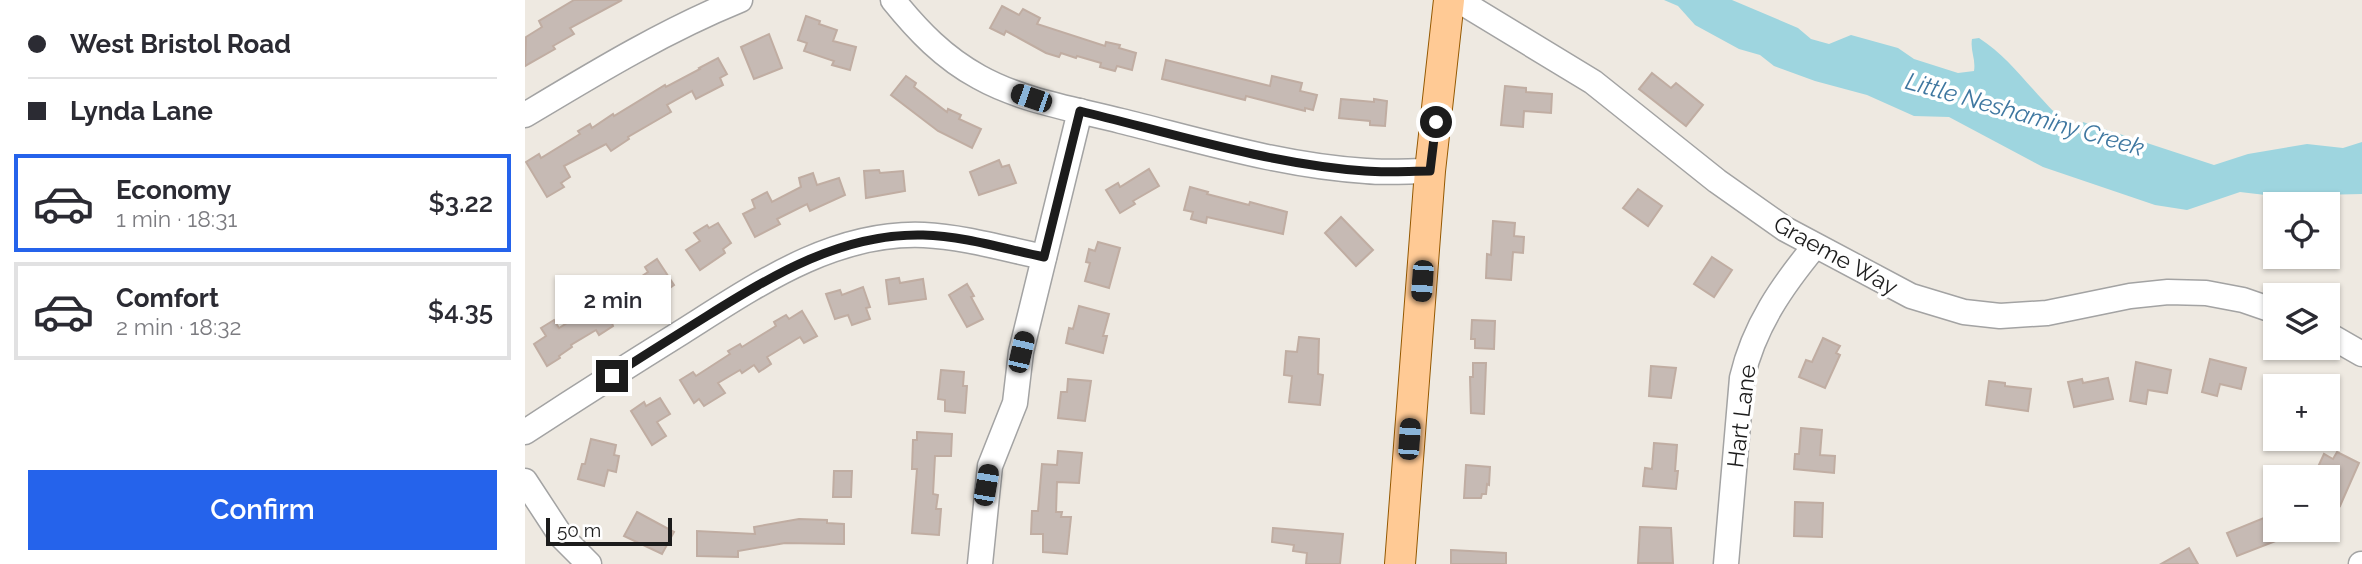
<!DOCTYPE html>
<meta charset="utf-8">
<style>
:root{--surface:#fff;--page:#f2f2f3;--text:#2b2b33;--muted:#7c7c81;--line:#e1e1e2;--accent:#2563eb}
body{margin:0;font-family:Raleway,sans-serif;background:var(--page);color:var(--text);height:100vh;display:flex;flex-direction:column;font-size:26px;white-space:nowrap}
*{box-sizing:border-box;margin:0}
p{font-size:23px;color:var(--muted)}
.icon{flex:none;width:38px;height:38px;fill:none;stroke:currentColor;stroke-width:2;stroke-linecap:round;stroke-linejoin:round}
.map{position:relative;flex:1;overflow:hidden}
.side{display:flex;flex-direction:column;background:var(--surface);width:525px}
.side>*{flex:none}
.banner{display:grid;align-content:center;height:154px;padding:0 28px;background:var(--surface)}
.controls{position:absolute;left:1738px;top:192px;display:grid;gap:14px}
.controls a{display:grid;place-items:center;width:77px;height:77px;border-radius:0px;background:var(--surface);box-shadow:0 2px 5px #0004;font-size:35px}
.scale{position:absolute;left:21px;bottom:18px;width:126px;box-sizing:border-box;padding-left:7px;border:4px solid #1c1c1c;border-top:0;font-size:19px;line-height:24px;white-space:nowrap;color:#1c1c1c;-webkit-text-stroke:5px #fff;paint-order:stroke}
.end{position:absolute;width:32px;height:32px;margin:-16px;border:9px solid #1c1c1c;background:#fff;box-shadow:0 0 0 4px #fff}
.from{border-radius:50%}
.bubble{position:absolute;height:49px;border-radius:0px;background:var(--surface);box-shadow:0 2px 5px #0004;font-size:23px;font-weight:600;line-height:49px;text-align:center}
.car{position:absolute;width:21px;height:42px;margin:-21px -10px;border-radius:9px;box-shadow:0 0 5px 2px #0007;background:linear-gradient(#222 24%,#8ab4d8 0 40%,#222 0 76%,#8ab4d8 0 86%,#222 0)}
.banner b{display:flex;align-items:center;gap:24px;height:66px;font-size:26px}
.banner b+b{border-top:2px solid var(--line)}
.banner i{width:18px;height:18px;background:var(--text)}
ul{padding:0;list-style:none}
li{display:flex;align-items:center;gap:21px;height:98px;margin:0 14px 10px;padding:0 14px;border:4px solid var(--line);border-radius:0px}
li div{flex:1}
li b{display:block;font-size:26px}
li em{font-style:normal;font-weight:600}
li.active{border-color:var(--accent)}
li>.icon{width:63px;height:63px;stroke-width:1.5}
.cta{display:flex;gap:14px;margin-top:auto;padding:14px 28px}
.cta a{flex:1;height:80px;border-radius:0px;background:var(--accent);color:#fff;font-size:28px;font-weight:600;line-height:80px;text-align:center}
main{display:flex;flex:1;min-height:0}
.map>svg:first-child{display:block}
.water{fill:#9ed5df}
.building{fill:#c6bab4;stroke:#c0ada2;stroke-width:2}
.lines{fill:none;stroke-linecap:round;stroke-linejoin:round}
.minor-casing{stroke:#a3a3a3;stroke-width:27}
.major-casing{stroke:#945800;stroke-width:32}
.minor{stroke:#fff;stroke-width:24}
.major{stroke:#ffca95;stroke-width:30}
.route{stroke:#1c1c1c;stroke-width:9}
.labels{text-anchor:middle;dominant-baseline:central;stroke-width:7;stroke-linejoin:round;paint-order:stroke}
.street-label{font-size:23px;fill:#1c1c1c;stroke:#fff}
.water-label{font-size:24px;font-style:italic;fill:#3f77a0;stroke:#fff}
</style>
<main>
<section class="side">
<div class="banner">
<b><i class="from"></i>West Bristol Road</b>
<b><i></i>Lynda Lane</b>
</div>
<ul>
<li class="active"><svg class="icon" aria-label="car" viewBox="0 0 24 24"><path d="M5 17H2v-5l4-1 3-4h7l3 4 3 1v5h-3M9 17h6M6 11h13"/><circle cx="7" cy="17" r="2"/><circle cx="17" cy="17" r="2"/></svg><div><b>Economy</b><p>1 min · 18:31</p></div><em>$3.22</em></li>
<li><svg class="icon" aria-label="car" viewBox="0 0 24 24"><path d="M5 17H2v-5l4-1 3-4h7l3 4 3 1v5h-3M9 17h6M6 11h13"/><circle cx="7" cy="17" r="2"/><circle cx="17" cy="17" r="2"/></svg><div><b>Comfort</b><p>2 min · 18:32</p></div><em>$4.35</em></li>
</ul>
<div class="cta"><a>Confirm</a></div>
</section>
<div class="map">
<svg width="1837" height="564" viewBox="0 0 1837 564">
<rect width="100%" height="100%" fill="#eee9e1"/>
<path class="water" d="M 1139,0 L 1207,0 L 1273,28 L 1286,39 L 1304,44 L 1326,35 L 1373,48 L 1389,59 L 1433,73 L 1449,71 C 1451,59 1445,51 1447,39 L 1454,38 C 1493,63 1516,107 1555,134 L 1558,122 L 1689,165 L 1723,154 L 1782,144 L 1818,148 L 1837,142 L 1837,194 L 1749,196 L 1715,192 L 1662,210 L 1630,205 L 1518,167 L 1424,117 L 1389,116 L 1342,95 L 1290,81 L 1249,66 L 1235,55 L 1214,49 L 1170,25 L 1153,6 Z"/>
<g class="building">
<path d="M 49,0 L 97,0 L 45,28 L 49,34 L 28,46 L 30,49 L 0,66 L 1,37 L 17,27 L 14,21 Z"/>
<path d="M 477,6 L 494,15 L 498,9 L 515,18 L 512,24 L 580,46 L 581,42 L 595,45 L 594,48 L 611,53 L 607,70 L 592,66 L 590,71 L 575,67 L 576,63 L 552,56 L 551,58 L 536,53 L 534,57 L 521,53 L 481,31 L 479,35 L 465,28 Z"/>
<path d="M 281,16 L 295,21 L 294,24 L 312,30 L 308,41 L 331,47 L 325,70 L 307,65 L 309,61 L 279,51 L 282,43 L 273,40 Z"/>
<path d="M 244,34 L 257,68 L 229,79 L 216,47 Z"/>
<path d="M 193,58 L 202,74 L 195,78 L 198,85 L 171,99 L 167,91 L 142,105 L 146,112 L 103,137 L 104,139 L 86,151 L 81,144 L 39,166 L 45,177 L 36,183 L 39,187 L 22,197 L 1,162 L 14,154 L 16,158 L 55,134 L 53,131 L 65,124 L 67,128 L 88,114 L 89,116 L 140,85 L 141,87 L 175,69 L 174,68 Z"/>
<path d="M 641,60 L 745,86 L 747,76 L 777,83 L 775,91 L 792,95 L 788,110 L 780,108 L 780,111 L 721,96 L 720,100 L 637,79 Z"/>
<path d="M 1127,73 L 1146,88 L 1151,83 L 1178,105 L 1161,126 L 1114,89 Z"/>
<path d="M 381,76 L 391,83 L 389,87 L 422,112 L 423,109 L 436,115 L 434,119 L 456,129 L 447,148 L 413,131 L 366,95 Z"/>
<path d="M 980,86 L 1001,88 L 1001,92 L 1027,94 L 1026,113 L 999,111 L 998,127 L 976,125 Z"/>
<path d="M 816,99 L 849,102 L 849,99 L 862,101 L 860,126 L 845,125 L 845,121 L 814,118 Z"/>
<path d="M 474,160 L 477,167 L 484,165 L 491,183 L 454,195 L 445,172 Z"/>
<path d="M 624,169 L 634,186 L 608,201 L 610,204 L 595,213 L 581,190 L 593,183 L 595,187 Z"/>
<path d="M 354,170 L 355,173 L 378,171 L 380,191 L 341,198 L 339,171 Z"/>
<path d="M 288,173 L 292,185 L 314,178 L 320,195 L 285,211 L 282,204 L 252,219 L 255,224 L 230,237 L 218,214 L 230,208 L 227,200 L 242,192 L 247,202 L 276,187 L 274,178 Z"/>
<path d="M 665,187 L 683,192 L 682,194 L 724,205 L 725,202 L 762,212 L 758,234 L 682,217 L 681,223 L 666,219 L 668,212 L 659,210 Z"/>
<path d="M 1113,189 L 1137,206 L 1123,226 L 1098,208 Z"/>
<path d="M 816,217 L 848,250 L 831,266 L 800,233 Z"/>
<path d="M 968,221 L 990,223 L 989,236 L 999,237 L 998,253 L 988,252 L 986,280 L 961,278 L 962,254 L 966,255 Z"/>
<path d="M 193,223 L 206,243 L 198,249 L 200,253 L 175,270 L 161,250 L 175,241 L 169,233 L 182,225 L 184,228 Z"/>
<path d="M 573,242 L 595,248 L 584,288 L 560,281 L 565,263 L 561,262 L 564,249 L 570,251 Z"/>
<path d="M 1187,257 L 1207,270 L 1189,297 L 1169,284 Z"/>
<path d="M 132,259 L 149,285 L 125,302 L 122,297 L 97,313 L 98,316 L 87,323 L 88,326 L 74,335 L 71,330 L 46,345 L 47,347 L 34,356 L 35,358 L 22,366 L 9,344 L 21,336 L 16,328 L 29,320 L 34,328 L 59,312 L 46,291 L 60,282 L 75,306 L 112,282 L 111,280 L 123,272 L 120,267 Z"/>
<path d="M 374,278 L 375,283 L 398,279 L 401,299 L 364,304 L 361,280 Z"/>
<path d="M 442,284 L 449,296 L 446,297 L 458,319 L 442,327 L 424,295 Z"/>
<path d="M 338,287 L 345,307 L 341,308 L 345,319 L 327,325 L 323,315 L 310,319 L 301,294 L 315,290 L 317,295 Z"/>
<path d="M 554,306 L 584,314 L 578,336 L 582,336 L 578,353 L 541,343 L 544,328 L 548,329 Z"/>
<path d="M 277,311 L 292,336 L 279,343 L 275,337 L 242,357 L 246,364 L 234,372 L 229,365 L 217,373 L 215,370 L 193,383 L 200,393 L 179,406 L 174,399 L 169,403 L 155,380 L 168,372 L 171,376 L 205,354 L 203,351 L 215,344 L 217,347 L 251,326 L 249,322 L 261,315 L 264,319 Z"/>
<path d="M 947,320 L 970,321 L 969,349 L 950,348 L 950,339 L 946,339 Z"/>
<path d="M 774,337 L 794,339 L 793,374 L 798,375 L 795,405 L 764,402 L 767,376 L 759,375 L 761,351 L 772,352 Z"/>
<path d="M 1298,338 L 1315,346 L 1311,353 L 1315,355 L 1300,388 L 1274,377 L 1281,360 L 1287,362 Z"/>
<path d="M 1685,359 L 1721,368 L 1716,389 L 1695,384 L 1692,396 L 1677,392 Z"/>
<path d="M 1611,362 L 1646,370 L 1642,393 L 1623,390 L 1621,404 L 1605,401 Z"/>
<path d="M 948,363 L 961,363 L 959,414 L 946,413 L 945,377 L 948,377 Z"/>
<path d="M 1126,366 L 1151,368 L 1146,398 L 1124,396 Z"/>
<path d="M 416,370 L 439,372 L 438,386 L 442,386 L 440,413 L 420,411 L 420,400 L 413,399 Z"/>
<path d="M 1583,378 L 1588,399 L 1549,407 L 1543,382 L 1557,379 L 1558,383 Z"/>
<path d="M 543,379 L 566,381 L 560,421 L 533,418 L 536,392 L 542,392 Z"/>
<path d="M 1464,381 L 1480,383 L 1480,386 L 1506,389 L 1503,411 L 1461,405 Z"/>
<path d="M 135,398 L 145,414 L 132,422 L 141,436 L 127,445 L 106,411 L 119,402 L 121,406 Z"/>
<path d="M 1276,428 L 1297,430 L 1295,455 L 1310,456 L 1309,473 L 1269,469 L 1270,454 L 1274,454 Z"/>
<path d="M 392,432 L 427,434 L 426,456 L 410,456 L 408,494 L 413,495 L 411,509 L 416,509 L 414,535 L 387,533 L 392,469 L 387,469 L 388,440 L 392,440 Z"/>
<path d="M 66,439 L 91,445 L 89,455 L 94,456 L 91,472 L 83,470 L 79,486 L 53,479 L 57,464 L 60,464 Z"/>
<path d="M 1129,443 L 1152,445 L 1150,471 L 1153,471 L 1151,489 L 1118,486 L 1120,468 L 1127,469 Z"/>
<path d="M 533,451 L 557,453 L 554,483 L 532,482 L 531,512 L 537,512 L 536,517 L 546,517 L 542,554 L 518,552 L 518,534 L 506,534 L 507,511 L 513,511 L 517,464 L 532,465 Z"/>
<path d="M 1812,452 L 1834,463 L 1815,506 L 1802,499 L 1802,474 L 1792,469 L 1799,454 L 1808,459 Z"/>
<path d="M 941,465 L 965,467 L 964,485 L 962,484 L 961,494 L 957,494 L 956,498 L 939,498 Z"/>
<path d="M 309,471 L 327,471 L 326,497 L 308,497 Z"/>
<path d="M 1270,502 L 1298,503 L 1297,537 L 1269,536 Z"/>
<path d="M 112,512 L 149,532 L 137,554 L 99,536 Z"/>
<path d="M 1746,515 L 1750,530 L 1752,530 L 1756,539 L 1712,556 L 1702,533 Z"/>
<path d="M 274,519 L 302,520 L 302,523 L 319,524 L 319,544 L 260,543 L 213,551 L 213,557 L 172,556 L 172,531 L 230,534 L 229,527 Z"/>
<path d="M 1115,527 L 1146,528 L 1148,563 L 1113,563 Z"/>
<path d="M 748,528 L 818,534 L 815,564 L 781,564 L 782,553 L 768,551 L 769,545 L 747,542 Z"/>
<path d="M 1664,548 L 1673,564 L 1636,564 Z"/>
<path d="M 926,550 L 981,553 L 981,564 L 926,564 Z"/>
</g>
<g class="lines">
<defs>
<g id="minor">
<path d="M 368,0 C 393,31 419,58 454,77 C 497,101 549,109 596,121 C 677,141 758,166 841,171 C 862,173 884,171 905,171"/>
<path d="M 933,0 L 1068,82 L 1192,181 L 1260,229 L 1386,296 L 1439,312 L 1475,316 L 1522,313 L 1605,296 L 1643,292 L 1681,293 L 1718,300 L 1750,311"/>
<path d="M 0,115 C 70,73 139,31 215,0"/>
<path d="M 1802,334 L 1837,354"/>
<path d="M 0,432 C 52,398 104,365 157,332 C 230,286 308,231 399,235 C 439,237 480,249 519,257"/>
<path d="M 0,481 L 36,536 L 64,564"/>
<path d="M 455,564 L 465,466 L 490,403 L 496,352 L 555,111"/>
<path d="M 1201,564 L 1217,378 C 1229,326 1257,286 1290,246"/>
<path d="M 1836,564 L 1837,564"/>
</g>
<path id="major" d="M 875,564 L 905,171 L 924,0"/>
</defs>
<use href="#minor" class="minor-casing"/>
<use href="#major" class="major-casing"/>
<use href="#minor" class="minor"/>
<use href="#major" class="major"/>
</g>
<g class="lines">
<path class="route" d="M 87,376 C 118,356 150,336 182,316 C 248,275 317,233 398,235 C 439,236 480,249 519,257 L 555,111 C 649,134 744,164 840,171 C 862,173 884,171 905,171 L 911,122"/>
</g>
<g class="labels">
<g class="street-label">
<text transform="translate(1311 255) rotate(29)">Graeme Way</text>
<text transform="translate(1216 416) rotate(-83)">Hart Lane</text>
</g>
<g class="water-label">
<text transform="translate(1500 114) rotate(16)">Little Neshaminy Creek</text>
</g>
</g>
</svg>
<div class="controls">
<a><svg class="icon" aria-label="locate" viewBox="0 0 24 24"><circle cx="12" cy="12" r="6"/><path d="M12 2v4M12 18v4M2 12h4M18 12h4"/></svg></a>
<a><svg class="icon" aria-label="layers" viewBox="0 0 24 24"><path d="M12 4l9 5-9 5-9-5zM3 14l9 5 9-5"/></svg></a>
<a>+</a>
<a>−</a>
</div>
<div class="scale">50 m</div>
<i class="end from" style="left:911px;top:122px"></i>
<i class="end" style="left:87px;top:376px"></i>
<div class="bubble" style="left:30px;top:275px;width:116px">2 min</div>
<i class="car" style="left:506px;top:98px;rotate:289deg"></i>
<i class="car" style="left:897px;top:281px;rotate:184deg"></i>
<i class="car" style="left:496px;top:352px;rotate:13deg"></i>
<i class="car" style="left:884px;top:439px;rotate:4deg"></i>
<i class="car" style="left:461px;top:485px;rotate:10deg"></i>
</div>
</main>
